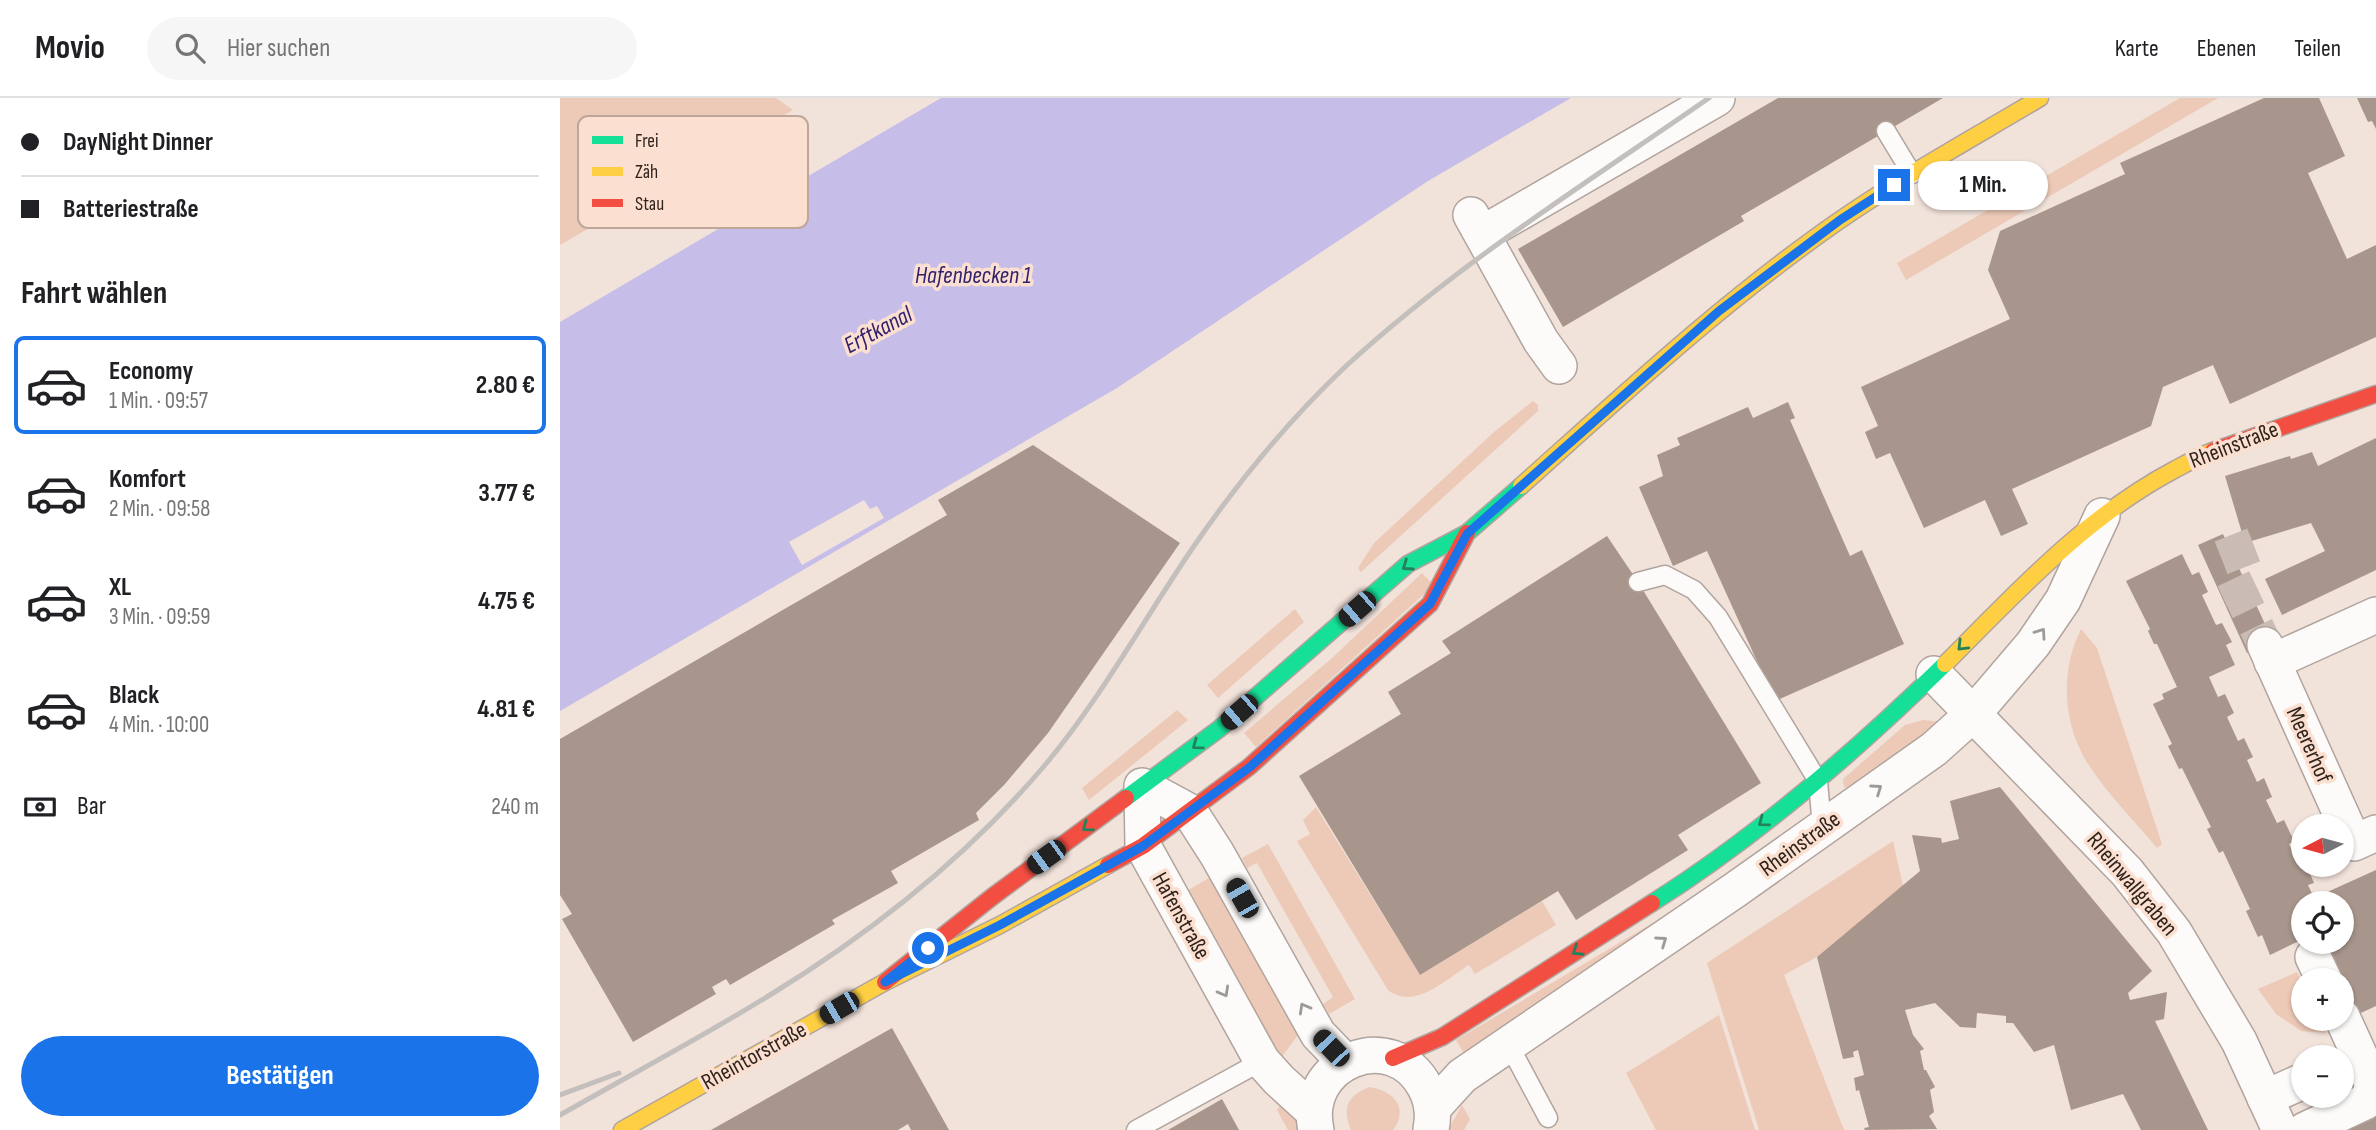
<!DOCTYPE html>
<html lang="de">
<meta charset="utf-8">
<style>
:root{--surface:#fff;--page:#f6f6f6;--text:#202124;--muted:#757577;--line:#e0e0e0;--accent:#1a73e8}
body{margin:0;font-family:"Sofia Sans Condensed",sans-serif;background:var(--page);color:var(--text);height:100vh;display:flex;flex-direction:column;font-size:26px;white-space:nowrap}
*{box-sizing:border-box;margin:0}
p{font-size:23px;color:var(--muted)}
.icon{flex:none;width:38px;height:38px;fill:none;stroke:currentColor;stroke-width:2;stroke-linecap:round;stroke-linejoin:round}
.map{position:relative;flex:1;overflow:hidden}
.panel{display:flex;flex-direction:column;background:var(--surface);width:560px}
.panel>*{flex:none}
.top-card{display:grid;align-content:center;height:154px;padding:0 21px;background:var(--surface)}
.needle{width:46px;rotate:264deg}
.tools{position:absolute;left:1731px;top:716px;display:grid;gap:14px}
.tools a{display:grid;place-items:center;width:63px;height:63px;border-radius:50%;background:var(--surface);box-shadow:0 2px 5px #0004;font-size:35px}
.end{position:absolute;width:32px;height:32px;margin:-16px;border:9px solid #1a73e8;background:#fff;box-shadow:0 0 0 4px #fff}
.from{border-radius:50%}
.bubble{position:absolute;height:49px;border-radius:24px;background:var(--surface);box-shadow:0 2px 5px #0004;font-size:23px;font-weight:700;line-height:49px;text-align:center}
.car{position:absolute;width:21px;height:42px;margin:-21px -10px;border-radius:9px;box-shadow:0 0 5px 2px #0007;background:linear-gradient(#222 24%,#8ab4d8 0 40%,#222 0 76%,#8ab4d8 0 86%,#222 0)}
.top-card b{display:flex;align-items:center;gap:24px;height:66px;font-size:26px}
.top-card b+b{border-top:2px solid var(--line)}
.top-card i{width:18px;height:18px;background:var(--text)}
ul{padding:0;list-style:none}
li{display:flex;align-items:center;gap:21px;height:98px;margin:0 14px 10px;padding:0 7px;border:4px solid transparent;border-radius:10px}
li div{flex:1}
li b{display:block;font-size:26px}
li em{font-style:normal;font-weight:700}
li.selected{border-color:var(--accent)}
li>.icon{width:63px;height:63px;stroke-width:1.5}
h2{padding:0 21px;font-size:32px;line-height:84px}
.pay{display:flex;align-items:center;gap:18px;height:77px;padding:0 21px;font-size:26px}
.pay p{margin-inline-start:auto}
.cta{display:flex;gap:14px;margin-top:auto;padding:14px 21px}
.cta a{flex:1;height:80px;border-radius:42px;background:var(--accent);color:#fff;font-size:28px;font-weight:700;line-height:80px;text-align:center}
header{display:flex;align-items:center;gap:42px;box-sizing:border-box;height:98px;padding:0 35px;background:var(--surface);border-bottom:2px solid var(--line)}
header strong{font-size:33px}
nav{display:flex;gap:38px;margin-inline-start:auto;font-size:24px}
.search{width:490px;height:63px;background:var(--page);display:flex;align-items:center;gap:18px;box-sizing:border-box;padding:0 24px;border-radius:38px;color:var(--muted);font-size:26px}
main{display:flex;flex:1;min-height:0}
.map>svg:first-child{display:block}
.green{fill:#edcab7}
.water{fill:#c6bee9}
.pier{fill:#f1e2da}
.building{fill:#a8968c}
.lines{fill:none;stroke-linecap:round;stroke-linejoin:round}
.street-tunnel{stroke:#cabcb4;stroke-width:35;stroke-dasharray:35 18;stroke-linecap:butt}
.lane-casing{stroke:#b1a49e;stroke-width:21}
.street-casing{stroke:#b1a49e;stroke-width:38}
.fast-casing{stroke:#b1a49e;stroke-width:19}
.slow-casing{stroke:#b1a49e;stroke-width:19}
.jam-casing{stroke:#b1a49e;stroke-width:19}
.lane{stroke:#fdfbf9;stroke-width:18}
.street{stroke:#fdfbf9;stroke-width:35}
.fast{stroke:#16e098;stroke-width:16}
.slow{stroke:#ffcf43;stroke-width:16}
.jam{stroke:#f24e42;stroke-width:16}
.rail{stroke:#c3bfbd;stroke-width:5}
.oneway{stroke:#22825a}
.oneway2{stroke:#a09a96}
.route{stroke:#1a73e8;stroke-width:9}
.labels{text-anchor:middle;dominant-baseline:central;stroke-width:7;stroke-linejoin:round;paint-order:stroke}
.street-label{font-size:23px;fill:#2f231c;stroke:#fbdfd0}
.water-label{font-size:24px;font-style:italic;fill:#31216c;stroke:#fbdfd0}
.key{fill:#fbdfd0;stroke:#bea79a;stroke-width:2}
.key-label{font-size:19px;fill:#2f231c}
</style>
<header>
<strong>Movio</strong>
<div class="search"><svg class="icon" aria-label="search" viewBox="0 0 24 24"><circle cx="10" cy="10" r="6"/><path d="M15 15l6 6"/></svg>Hier suchen</div>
<nav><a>Karte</a><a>Ebenen</a><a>Teilen</a></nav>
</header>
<main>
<section class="panel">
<div class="top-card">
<b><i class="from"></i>DayNight Dinner</b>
<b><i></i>Batteriestraße</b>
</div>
<h2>Fahrt wählen</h2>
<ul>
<li class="selected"><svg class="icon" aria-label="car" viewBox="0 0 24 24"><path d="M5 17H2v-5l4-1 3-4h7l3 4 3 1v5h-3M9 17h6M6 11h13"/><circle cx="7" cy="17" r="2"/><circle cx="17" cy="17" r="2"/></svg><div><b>Economy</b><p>1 Min. · 09:57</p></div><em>2.80 €</em></li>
<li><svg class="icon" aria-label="car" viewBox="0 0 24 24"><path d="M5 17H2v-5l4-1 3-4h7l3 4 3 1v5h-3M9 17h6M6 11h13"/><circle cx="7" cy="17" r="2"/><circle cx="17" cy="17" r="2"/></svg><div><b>Komfort</b><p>2 Min. · 09:58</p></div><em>3.77 €</em></li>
<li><svg class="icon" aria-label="car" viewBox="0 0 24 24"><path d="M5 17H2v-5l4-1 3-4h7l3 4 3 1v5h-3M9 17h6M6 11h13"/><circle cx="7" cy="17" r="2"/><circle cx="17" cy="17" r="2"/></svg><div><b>XL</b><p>3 Min. · 09:59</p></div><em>4.75 €</em></li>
<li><svg class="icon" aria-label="car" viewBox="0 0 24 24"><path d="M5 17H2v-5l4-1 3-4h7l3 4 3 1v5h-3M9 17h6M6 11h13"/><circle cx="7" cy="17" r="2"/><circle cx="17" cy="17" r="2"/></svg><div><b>Black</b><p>4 Min. · 10:00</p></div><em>4.81 €</em></li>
</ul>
<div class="pay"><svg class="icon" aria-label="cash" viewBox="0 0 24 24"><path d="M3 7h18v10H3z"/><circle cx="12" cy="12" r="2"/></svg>Bar<p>240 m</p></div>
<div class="cta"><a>Bestätigen</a></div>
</section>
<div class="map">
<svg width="1816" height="1032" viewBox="0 0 1816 1032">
<rect width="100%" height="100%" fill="#f1e2da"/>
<g class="green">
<path d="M 0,0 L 216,0 L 233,12 L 0,147 Z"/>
<path d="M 1620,0 L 1658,0 L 1346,182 L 1337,165 Z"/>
<path d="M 973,303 L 978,307 L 978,313 L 801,474 L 798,470 L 814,445 L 934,334 Z"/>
<path d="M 862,475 L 874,487 L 696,649 L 684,635 L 772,560 Z"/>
<path d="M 735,511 L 744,524 L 658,600 L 647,587 Z"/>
<path d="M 1521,531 L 1537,550 L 1602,746 L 1597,750 C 1573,721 1544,693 1525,661 C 1502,621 1501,571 1521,531 Z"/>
<path d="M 617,612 L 628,622 L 529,702 L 522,690 Z"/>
<path d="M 1363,622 L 1381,624 L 1292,691 L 1284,689 L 1283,681 L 1345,627 Z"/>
<path d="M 756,709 L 860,877 L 982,803 L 996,827 L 915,876 L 909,867 C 886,881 854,913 828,892 L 737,743 L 750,736 L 743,722 Z"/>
<path d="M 1333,743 L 1343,788 L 1257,859 L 1224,877 L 1284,1032 L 1199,1032 L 1147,865 Z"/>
<path d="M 708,746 L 795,901 L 769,916 L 763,906 L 773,899 L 697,765 L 687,770 L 682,760 Z"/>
<path d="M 649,780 L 738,937 L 718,964 L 623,795 Z"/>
<path d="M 1155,788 L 906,959 L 896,942 Z"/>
<path d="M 1737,874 L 1743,887 L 1743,920 L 1759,921 L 1766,935 L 1741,933 L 1716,916 L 1698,891 Z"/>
<path d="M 1159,917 L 1195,1032 L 1096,1032 L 1066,975 Z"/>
<path d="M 809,989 C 832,992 850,1009 833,1032 L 791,1032 C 782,1010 787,998 809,989 Z"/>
<path d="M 724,1001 L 737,1022 L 741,1032 L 728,1032 L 717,1012 Z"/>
<path d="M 902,1007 L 910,1021 L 904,1032 L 888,1032 Z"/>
</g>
<path class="water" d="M 381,0 L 1011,0 L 868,83 L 557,290 L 0,613 L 0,224 Z"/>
<path class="pier" d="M 304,402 L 310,411 L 317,408 L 324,420 L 242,467 L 229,444 Z"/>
<g class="building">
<path d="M 1218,0 L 1383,0 L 1181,118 L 1184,123 L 1003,229 L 958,151 Z"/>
<path d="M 1704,0 L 1759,0 L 1785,58 L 1748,75 L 1787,161 L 1816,147 L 1816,239 L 1670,306 L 1653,267 L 1603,289 L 1591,328 L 1452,391 L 1468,426 L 1441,438 L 1425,402 L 1364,430 L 1330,355 L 1316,361 L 1305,334 L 1318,328 L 1301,289 L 1450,221 L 1428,172 L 1440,133 L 1565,76 L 1560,65 Z"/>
<path d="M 1797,0 L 1816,0 L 1816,31 L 1812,23 L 1808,24 Z"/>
<path d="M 1228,304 L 1235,320 L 1230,322 L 1290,458 L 1302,452 L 1344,546 L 1215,603 L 1147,453 L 1113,468 L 1079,389 L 1103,378 L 1097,357 L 1120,347 L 1117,340 L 1188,309 L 1193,320 Z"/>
<path d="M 1816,340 L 1816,472 L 1722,517 L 1705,481 L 1765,453 L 1751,425 L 1685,445 L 1665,378 L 1730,358 L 1731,361 L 1752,354 L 1758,368 Z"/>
<path d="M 473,347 L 620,445 L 488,635 L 445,686 L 416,715 L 419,722 L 331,773 L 338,785 L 272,822 L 275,826 L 170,887 L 166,881 L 152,889 L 156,896 L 73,944 L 2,821 L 12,816 L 0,797 L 0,641 L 387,417 L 378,402 Z"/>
<path d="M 1663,436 L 1713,543 L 1687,555 L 1638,447 Z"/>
<path d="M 1047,438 L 1078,484 L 1201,685 L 1118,737 L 1128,752 L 1016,822 L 998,793 L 860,877 L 739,678 L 841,616 L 828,594 L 891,555 L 882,543 Z"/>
<path d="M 1622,456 L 1632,477 L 1639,474 L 1648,494 L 1642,497 L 1656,527 L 1662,525 L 1672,544 L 1666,547 L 1675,567 L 1649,579 L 1658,599 L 1665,596 L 1674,615 L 1667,619 L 1678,643 L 1684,640 L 1693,659 L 1687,662 L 1697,684 L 1704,680 L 1712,699 L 1706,702 L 1717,725 L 1724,722 L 1734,743 L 1729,746 L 1738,766 L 1743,763 L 1743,766 L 1746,766 L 1754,785 L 1748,787 L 1754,800 L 1816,772 L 1816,908 L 1792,919 L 1782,897 L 1782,882 L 1775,882 L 1756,844 L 1782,844 L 1782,805 L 1743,805 L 1743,841 L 1710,857 L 1702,837 L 1698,839 L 1686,813 L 1690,811 L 1663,753 L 1659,755 L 1647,731 L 1651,729 L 1622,670 L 1619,671 L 1608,648 L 1612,646 L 1593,606 L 1604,601 L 1602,596 L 1617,589 L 1597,546 L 1594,546 L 1588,533 L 1590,531 L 1566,483 Z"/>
<path d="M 1440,689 L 1592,873 L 1568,895 L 1570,902 L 1607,894 L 1604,921 L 1595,923 L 1648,1032 L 1581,1032 L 1563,996 L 1511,1012 L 1494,947 L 1474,954 L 1453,925 L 1446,925 L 1446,918 L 1417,915 L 1416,930 L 1400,929 L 1375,905 L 1345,912 L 1353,937 L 1364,951 L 1360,953 L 1364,972 L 1366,972 L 1375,989 L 1370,992 L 1374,1014 L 1369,1018 L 1377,1031 L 1305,1032 L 1304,1030 L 1309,1029 L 1299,992 L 1296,993 L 1294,980 L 1304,977 L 1298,952 L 1293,954 L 1294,959 L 1283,961 L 1257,859 L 1360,773 L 1352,737 L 1381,740 L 1382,745 L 1399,741 L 1390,703 Z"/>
<path d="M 332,930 L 389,1032 L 351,1032 L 348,1026 L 338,1032 L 151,1032 Z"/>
<path d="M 662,1001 L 679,1032 L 608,1032 Z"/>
<path d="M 1816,1004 L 1816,1032 L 1771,1032 Z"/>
</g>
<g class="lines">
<path class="street-tunnel" d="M 1671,437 L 1684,470 L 1672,478 L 1705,547"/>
<defs>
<g id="lane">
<path d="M 1326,33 L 1352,76"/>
<path d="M 1078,484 L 1105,477 L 1134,492 L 1158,519 L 1258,683 L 1262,730"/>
<path d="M 949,947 L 988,1020"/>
<path d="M 576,1032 L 702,963"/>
</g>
<g id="street">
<path d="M 911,117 L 981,243 L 999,268"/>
<path d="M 922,136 L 1157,0"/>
<path d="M 1705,547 L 1794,745 L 1816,735"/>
<path d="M 1712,564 L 1816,517"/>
<path d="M 1374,576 L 1567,774 L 1614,834 L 1679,943 L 1720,1032"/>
<path d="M 1753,859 L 1764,882"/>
<path d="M 1782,919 L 1814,989"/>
<path d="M 1705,1000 L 1743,983"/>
<path d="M 872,1011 L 902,978 L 1175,792 L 1374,651 L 1414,615 L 1473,546 L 1503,502 L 1542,418"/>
<path d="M 753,1013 L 719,982 L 702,963 L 583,748 L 582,688 L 630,714 L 657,756 L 758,936 L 785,964"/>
<path d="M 756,1032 C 741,964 832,927 865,989 C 872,1002 874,1017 871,1031"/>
<path d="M 1745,1032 L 1805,1004 L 1816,988"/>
</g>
<g id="fast">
<path d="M 566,700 L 659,631 L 848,466 L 907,435 L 961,388"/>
<path d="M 1092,805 C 1198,738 1295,654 1385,566"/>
</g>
<g id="slow">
<path d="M 961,388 C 1064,296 1166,201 1280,122 C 1344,78 1413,40 1480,0"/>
<path d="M 1385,566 C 1455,496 1525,419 1614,372 C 1627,365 1639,358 1653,353"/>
<path d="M 62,1032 L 325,884 L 440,827 L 548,767"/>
</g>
<g id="jam">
<path d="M 1653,353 L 1816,296"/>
<path d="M 548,767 L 583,748 L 689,669 L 870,506 L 907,435"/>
<path d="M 325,884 L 432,799 L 566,700"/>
<path d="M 833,960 L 882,939 L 1092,805"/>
</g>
</defs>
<use href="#lane" class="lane-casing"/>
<use href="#street" class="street-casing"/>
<use href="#fast" class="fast-casing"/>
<use href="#slow" class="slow-casing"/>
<use href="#jam" class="jam-casing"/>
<use href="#lane" class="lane"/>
<use href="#street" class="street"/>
<use href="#fast" class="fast"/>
<use href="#slow" class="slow"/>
<use href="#jam" class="jam"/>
<g class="rail">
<path d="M 0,997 L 59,975"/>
<path d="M 0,1017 C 70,977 142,939 210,897 C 311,835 408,758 485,667 C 542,599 584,521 634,448 C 678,384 729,322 785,269 C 896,167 1025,86 1149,0"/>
</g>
</g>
<defs><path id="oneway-chevron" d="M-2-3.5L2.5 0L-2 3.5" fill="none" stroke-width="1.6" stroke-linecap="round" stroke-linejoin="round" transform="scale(1.75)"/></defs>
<g class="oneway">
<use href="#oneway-chevron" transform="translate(847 468) rotate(145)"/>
<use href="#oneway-chevron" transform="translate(1402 548) rotate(135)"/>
<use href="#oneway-chevron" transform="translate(637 647) rotate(144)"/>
<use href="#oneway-chevron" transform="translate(1203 724) rotate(143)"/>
<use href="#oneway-chevron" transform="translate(527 729) rotate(143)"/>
<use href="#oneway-chevron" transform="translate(1017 853) rotate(147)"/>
</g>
<g class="oneway2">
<use href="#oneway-chevron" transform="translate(1481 535) rotate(-55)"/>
<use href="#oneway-chevron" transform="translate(1317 691) rotate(-35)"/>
<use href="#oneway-chevron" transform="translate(1102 843) rotate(-35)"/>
<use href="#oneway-chevron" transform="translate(664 894) rotate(61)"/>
<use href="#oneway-chevron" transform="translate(744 910) rotate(-119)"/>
</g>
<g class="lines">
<path class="route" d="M 368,850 L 325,884 L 440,827 L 583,748 L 690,669 L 870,506 L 907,436 L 1159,213 L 1280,122 L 1334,87"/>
</g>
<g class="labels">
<g class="street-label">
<text transform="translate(1674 347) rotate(-21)">Rheinstraße</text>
<text transform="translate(1749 647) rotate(66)">Meererhof</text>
<text transform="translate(1240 746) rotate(-36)">Rheinstraße</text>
<text transform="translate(1572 786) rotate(50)">Rheinwallgraben</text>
<text transform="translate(621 818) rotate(61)">Hafenstraße</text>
<text transform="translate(194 958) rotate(-29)">Rheintorstraße</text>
</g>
<g class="water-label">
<text x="413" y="177">Hafenbecken 1</text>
<text transform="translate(318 232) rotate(-28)">Erftkanal</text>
</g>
</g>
<rect x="18" y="18" width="230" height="112" rx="10" class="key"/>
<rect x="32" y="38" width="31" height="8" fill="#16e098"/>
<rect x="32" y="69" width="31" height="9" fill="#ffcf43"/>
<rect x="32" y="101" width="31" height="8" fill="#f24e42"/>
<g class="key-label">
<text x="75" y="49">Frei</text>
<text x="75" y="80">Zäh</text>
<text x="75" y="112">Stau</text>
</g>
</svg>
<div class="tools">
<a><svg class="needle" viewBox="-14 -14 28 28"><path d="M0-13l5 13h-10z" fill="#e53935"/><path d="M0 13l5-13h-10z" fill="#757577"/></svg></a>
<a><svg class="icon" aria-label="locate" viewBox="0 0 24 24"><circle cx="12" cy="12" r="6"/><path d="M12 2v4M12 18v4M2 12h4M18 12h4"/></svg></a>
<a>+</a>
<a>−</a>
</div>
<i class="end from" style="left:368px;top:850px"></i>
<i class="end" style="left:1334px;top:87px"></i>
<div class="bubble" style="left:1358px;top:63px;width:130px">1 Min.</div>
<i class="car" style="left:797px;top:511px;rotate:229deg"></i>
<i class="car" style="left:679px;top:614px;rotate:229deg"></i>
<i class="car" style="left:486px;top:759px;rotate:234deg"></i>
<i class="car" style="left:682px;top:800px;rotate:330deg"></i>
<i class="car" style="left:279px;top:910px;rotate:240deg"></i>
<i class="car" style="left:771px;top:950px;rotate:316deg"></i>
</div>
</main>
